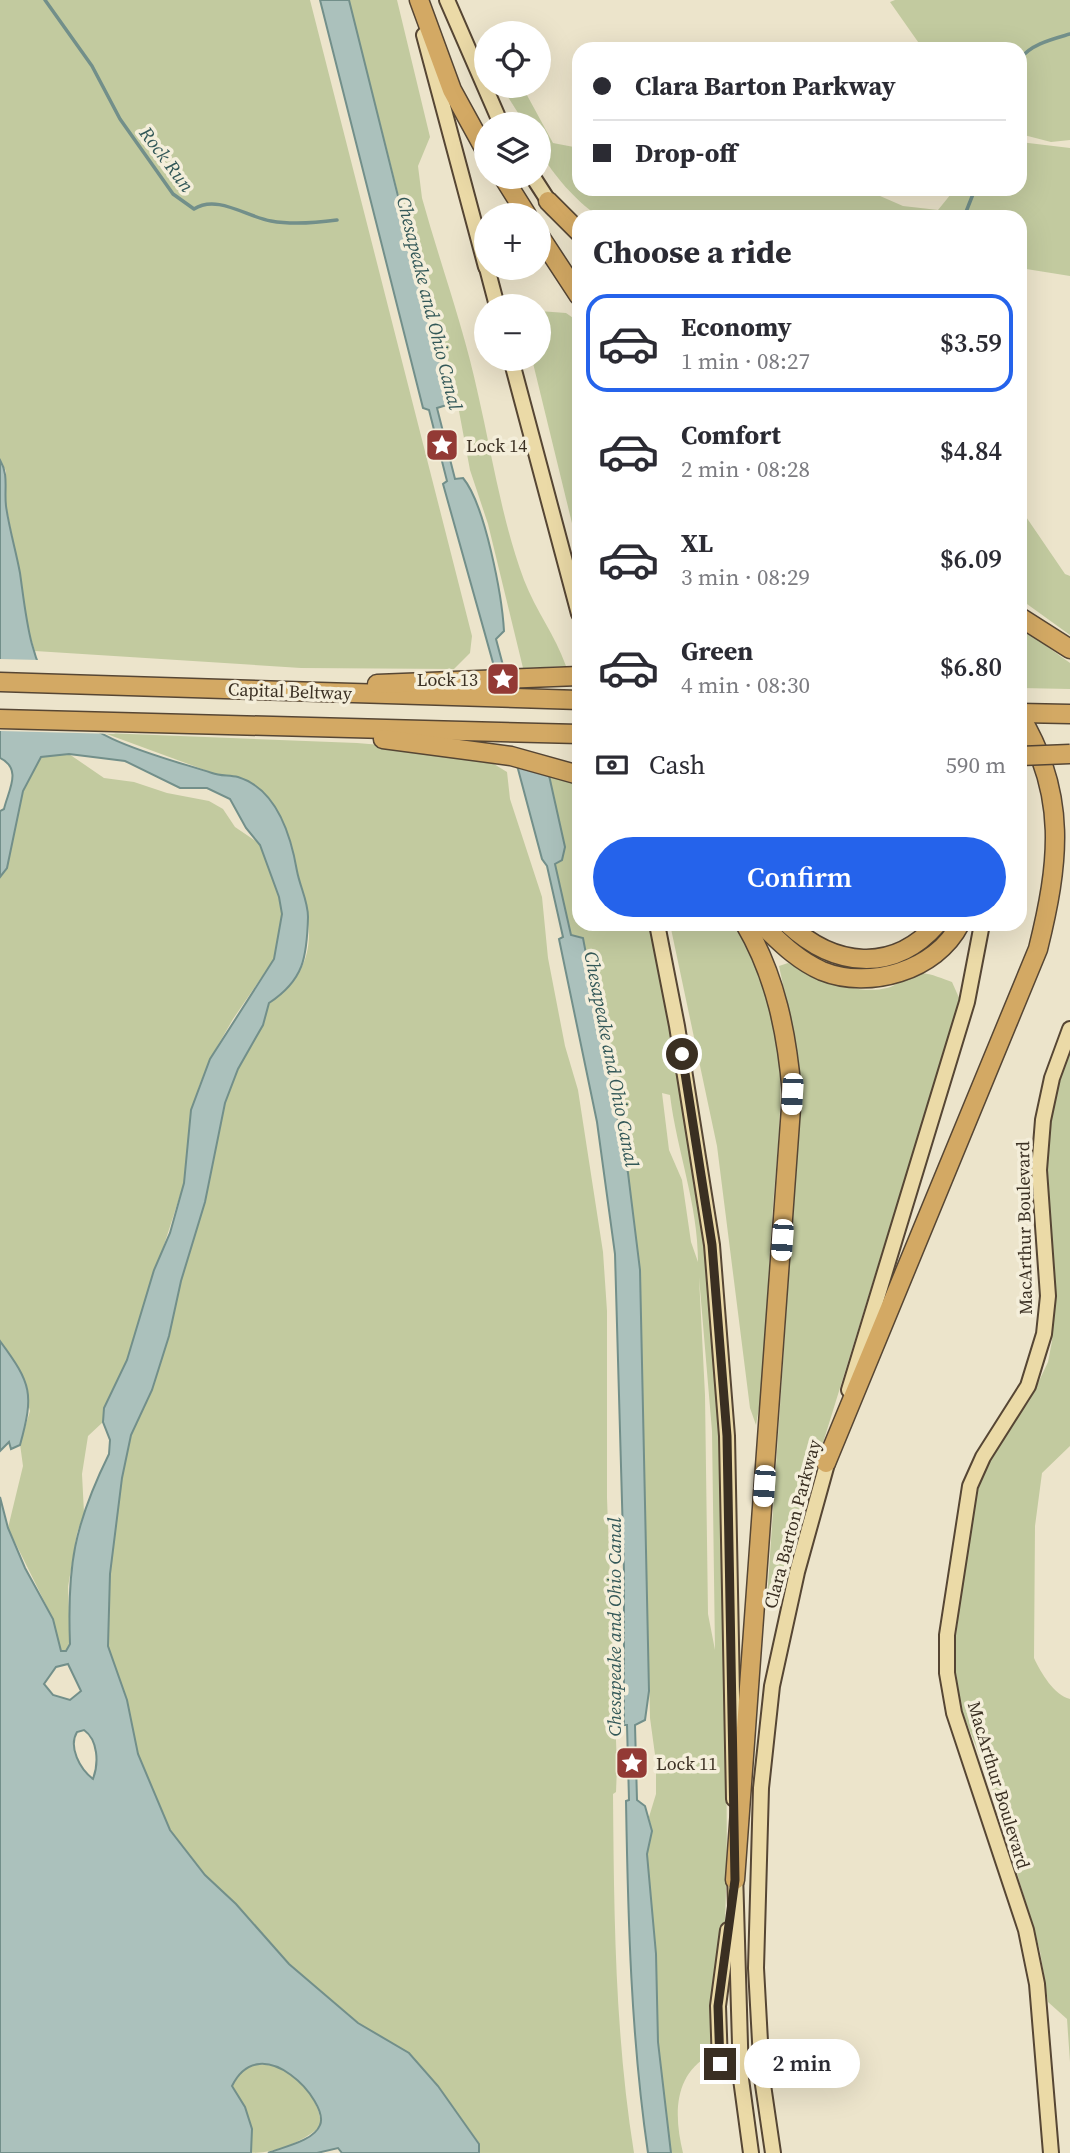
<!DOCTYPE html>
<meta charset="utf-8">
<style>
:root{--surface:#fff;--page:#f2f2f3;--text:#2b2b33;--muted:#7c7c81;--line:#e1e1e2;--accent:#2563eb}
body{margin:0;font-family:"Source Serif 4",serif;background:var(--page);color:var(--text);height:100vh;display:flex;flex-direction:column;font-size:26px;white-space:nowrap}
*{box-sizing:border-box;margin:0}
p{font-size:23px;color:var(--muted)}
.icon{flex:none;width:38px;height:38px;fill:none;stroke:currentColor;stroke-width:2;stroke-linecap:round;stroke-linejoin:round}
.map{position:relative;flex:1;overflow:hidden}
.drawer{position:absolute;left:572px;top:210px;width:455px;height:721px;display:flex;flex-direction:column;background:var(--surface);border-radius:21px;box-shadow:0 7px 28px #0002}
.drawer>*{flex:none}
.banner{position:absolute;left:572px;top:42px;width:455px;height:154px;border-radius:21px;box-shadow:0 7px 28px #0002;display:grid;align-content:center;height:154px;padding:0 21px;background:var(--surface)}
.tools{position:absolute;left:474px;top:21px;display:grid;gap:14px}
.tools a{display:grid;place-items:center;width:77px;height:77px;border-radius:50%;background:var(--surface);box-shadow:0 7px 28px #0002;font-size:35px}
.end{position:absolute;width:32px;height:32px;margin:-16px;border:9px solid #3a2f22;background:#fff;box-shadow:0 0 0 4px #fff}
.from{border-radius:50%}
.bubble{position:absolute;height:49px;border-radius:24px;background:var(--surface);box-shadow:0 7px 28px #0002;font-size:23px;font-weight:600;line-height:49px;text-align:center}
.car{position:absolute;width:21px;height:42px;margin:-21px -10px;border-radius:9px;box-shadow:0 0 5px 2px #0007;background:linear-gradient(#fff 24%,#345 0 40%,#fff 0 76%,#345 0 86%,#fff 0)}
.banner b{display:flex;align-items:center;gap:24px;height:66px;font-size:26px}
.banner b+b{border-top:2px solid var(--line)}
.banner i{width:18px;height:18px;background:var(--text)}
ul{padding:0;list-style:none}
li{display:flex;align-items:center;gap:21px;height:98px;margin:0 14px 10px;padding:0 7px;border:4px solid transparent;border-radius:21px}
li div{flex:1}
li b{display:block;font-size:26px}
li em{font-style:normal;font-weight:600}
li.on{border-color:var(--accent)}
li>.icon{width:63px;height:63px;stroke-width:1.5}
h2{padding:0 21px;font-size:32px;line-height:84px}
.pay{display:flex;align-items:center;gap:18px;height:77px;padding:0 21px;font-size:26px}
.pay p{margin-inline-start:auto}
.cta{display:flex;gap:14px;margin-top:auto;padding:14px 21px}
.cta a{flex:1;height:80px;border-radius:42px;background:var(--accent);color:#fff;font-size:28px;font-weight:600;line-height:80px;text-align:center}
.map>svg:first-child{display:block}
.green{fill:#c2ca9f;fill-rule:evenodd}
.water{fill:#abc1bc;stroke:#728f8a;stroke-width:2;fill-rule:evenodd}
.pier{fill:#ece4cb}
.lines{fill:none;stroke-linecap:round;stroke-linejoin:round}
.stream{stroke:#728f8a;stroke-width:3.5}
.major-casing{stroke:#564634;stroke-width:18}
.highway-casing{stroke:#564634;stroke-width:21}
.major{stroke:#ebdaa7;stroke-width:14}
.highway{stroke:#d3a964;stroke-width:18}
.highway-bridge-casing{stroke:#564634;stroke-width:21;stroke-linecap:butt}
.highway-bridge{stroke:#d3a964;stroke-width:18}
.route{stroke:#3a2f22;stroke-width:9}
.labels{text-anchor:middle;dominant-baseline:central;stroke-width:7;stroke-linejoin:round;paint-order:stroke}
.poi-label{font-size:18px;fill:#3a2f22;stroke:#f4eeda;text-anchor:start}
.street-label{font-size:18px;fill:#3a2f22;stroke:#f4eeda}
.water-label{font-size:19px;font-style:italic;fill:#335858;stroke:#f4eeda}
</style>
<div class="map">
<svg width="1070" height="2153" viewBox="0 0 1070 2153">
<rect width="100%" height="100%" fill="#ece4cb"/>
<g class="green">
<path d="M 0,0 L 310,0 L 472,636 L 470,653 L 454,669 L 301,668 L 35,651 L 23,614 L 20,574 L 6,505 L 6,471 L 0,460 Z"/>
<path d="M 349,0 L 397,0 L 430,137 L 418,166 L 422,198 C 440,263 464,328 478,394 C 492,455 502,521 524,580 C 536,611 555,635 566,666 L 523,668 L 488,524 L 470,470 L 453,379 L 414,233 L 398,193 Z"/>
<path d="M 895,0 L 1070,0 L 1070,140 L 1051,142 L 1020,134 L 1020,49 L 923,49 L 890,2 Z"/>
<path d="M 501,86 L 522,86 L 553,143 L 579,148 L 579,189 L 864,189 L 903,206 L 938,210 L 955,189 L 1020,189 L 1020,142 L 1070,148 L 1070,276 L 1020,268 L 1020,217 L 602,217 C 583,210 545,167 539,147 C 537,140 539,131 539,124 L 525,124 Z"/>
<path d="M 539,311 L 566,313 L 579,322 L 579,552 L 532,359 L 539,359 Z"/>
<path d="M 1020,508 L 1065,574 L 1070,576 L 1070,635 L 1020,599 Z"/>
<path d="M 1020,627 L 1070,663 L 1070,689 L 1020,688 Z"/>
<path d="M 104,733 L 357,743 L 476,753 L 507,772 L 510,799 L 542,897 L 548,958 L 565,1046 L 578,1090 L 603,1252 L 607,1311 L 607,1498 L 617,1767 L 616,1792 L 613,1794 C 614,1914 615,2035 634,2153 L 479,2153 L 479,2143 L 438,2086 L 409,2053 L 358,2023 L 289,1964 L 236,1904 L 205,1875 L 170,1830 L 138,1754 L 127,1700 L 108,1646 L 110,1574 L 122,1478 L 131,1435 L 152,1390 L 169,1336 L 181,1281 L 205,1202 L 225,1103 L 238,1069 L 263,1025 L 269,1003 C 358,944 276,842 238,777 L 221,776 Z"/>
<path d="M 69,754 L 104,778 L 134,782 L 167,793 L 209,801 L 223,809 L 235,827 L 260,844 L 279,897 L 282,914 L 274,959 L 233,1019 L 210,1059 L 199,1086 L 184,1183 L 127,1360 L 104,1408 L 103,1422 L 88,1436 L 82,1474 L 84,1513 L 77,1533 L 68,1587 L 70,1644 L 66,1651 L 61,1651 L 53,1619 L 8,1528 L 23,1466 L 20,1444 L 30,1411 L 17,1365 L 0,1341 L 0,877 C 13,860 11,834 16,813 C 22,793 30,775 41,757 Z"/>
<path d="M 548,771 L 579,784 L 579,924 L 650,924 C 673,1032 694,1141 707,1251 C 725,1394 722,1540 725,1685 C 726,1808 733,1934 710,2055 C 673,2075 674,2116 683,2153 L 671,2153 L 658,2042 L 656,1954 L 647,1854 L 652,1831 L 649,1817 L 656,1794 L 656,1762 L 650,1718 L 645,1492 L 628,1173 L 583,938 L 571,936 L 555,864 L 562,860 ZM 662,1093 L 670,1095 C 677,1152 698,1204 698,1262 L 691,1242 L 682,1180 L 669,1150 ZM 699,1277 L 712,1431 L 715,1650 L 708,1614 L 705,1395 Z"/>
<path d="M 670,924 L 735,924 C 797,1025 780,1108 772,1220 C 768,1275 766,1330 763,1385 L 756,1425 L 750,1408 L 717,1146 Z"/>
<path d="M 788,963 C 816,976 854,996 887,988 C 897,986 905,976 916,974 C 927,971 942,979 952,982 L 960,1000 L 805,1501 L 780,1596 L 767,1600 L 799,1124 L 798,1055 L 779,966 Z"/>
<path d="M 1070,1052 L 1070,1446 L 1042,1473 L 1035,1526 L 1034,1658 C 1041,1673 1054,1695 1070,1699 L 1070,2062 L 1067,2019 L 1048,2002 L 1040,1951 L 990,1781 L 959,1704 L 954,1652 L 970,1518 L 983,1470 L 1000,1440 L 1030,1400 L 1048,1362 L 1052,1341 L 1054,1286 L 1045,1187 L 1053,1093 Z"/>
<path d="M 248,2065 C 261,2064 275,2064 287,2071 C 302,2079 324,2109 320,2127 C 300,2143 276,2153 251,2153 L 252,2129 L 245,2107 L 232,2085 L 239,2072 Z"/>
</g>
<g class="water">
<path d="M 320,0 L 349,0 L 450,404 L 437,408 L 455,479 L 463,478 C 485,504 502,596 504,631 L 496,639 L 517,718 L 540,735 L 565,847 L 562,860 L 555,864 L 571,935 L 583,938 L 628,1173 L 640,1270 L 649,1691 L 645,1720 L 635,1725 L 637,1800 L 645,1806 L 652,1831 L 647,1854 L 656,1954 L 658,2042 L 671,2153 L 648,2153 C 631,2037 628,1919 626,1801 L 629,1800 L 627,1725 L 624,1725 L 624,1572 L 615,1254 L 597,1122 L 559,939 L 563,937 L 547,866 L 542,859 L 506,724 L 509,720 L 443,484 L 447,481 L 429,410 L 423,408 Z"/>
<path d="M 0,460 C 9,475 4,489 6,506 C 9,528 16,551 20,573 C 26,615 29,658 54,694 C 87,741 160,756 212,773 C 220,776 229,775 238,777 C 277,789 291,836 297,871 C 300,887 308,901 308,917 C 307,957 304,980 269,1003 L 263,1025 L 238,1069 L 225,1103 L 205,1202 L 181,1281 L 169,1336 L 152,1390 L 131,1435 L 122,1478 L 110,1574 L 108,1646 L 127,1700 L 138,1754 L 170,1830 L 205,1875 L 236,1904 L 289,1964 L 358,2023 L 409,2053 L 438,2086 L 479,2144 L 479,2153 L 342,2153 L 338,2148 L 317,2153 L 268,2153 C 283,2147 314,2141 320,2125 C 330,2102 261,2027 232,2086 L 245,2107 L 252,2129 L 251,2153 L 0,2153 L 0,1497 L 8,1528 L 25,1568 L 53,1619 L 61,1651 L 66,1651 L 70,1644 C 67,1566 74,1525 109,1454 L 110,1440 L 103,1422 L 104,1408 L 127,1360 L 154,1270 L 170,1233 L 184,1183 L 191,1110 L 210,1059 L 274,959 L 282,914 L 279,897 L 260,845 L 246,828 L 230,799 L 207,788 L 180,788 L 125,761 L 69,754 L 41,757 L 23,791 L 7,868 L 0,877 L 0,811 L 4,809 C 8,791 23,769 0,758 ZM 68,1664 L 81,1691 L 70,1700 L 53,1695 L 44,1684 L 56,1667 ZM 84,1730 C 98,1740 99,1763 93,1779 C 80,1769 68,1747 77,1732 Z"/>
<path d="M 0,1341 C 32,1384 34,1394 20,1445 L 11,1449 L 9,1442 L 0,1451 Z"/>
</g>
<g class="pier">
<path d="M 0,659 L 40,660 L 57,693 L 82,719 L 116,734 L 0,731 Z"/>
<path d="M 493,670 L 508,670 L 520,716 L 543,734 L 551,771 L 513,762 Z"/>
</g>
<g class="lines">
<g class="stream">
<path d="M 45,0 L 92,66 L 120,119 L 173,194 L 194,209 C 217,194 247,217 271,221 C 293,225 315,223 337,220"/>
<path d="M 1020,59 C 1031,44 1053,39 1070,34"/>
<path d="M 964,217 L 975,189"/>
</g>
<defs>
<g id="major">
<path d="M 447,0 L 501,124"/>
<path d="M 424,35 L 486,267"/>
<path d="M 533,177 L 553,208"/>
<path d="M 487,268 L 497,306"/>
<path d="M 511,359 L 579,614"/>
<path d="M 657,924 L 677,1026 L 712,1245 L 727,1436 L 734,1799"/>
<path d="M 849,1390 L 967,1002 L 982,924"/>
<path d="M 735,1872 L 741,2079 L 751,2153"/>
<path d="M 720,2064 L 718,2006 L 728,1930"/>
<path d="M 773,2153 L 762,2078 L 756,1968 L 761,1788 L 772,1686 L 797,1572 L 830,1453"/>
<path d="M 1051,2153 L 1037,1984 L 1026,1930 L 954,1713 L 947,1673 L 947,1635 L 970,1486 L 983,1457 L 1028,1386 L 1044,1334 L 1048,1296 L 1039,1170 L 1043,1120 L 1052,1078 L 1070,1029"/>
</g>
<g id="highway">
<path d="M 419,0 L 452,90 L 486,152"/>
<path d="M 503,177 L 527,215"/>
<path d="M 548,201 L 579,232"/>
<path d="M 539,235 L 579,296"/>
<path d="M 1020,617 L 1070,649"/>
<path d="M 0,682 L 579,700"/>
<path d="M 377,684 L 579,676"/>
<path d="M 1020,713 L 1070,714"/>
<path d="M 0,719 L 579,734"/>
<path d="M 383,739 L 511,756 L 579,775"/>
<path d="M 761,924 C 780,942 797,960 822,971 C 869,990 936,971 960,924"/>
<path d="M 788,924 C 834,967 893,974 937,924"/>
<path d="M 826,1463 L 1038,949 C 1059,864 1068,795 1020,716"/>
<path d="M 735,1880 L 792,1094 C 787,1034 776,977 745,924"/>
</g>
</defs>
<use href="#major" class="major-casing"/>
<use href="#highway" class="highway-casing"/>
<use href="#major" class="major"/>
<use href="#highway" class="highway"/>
<defs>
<path id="highway-bridge" d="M 1020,756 L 1070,754"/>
</defs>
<use href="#highway-bridge" class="highway-bridge-casing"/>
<use href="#highway-bridge" class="highway-bridge"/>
</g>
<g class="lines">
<path class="route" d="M 682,1054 L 712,1245 L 727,1436 L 735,1880 L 718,2006 L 720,2064"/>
</g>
<defs>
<symbol id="sight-square" viewBox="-11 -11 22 22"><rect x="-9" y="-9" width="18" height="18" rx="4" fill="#933a35" stroke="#f4eeda"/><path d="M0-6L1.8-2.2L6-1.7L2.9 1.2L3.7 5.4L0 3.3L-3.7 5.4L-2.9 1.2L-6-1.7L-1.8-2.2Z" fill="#fff"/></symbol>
</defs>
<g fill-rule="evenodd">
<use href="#sight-square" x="423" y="426" width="38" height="38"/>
<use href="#sight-square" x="484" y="660" width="38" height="38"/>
<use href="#sight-square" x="613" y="1744" width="38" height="38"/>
</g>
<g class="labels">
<g class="poi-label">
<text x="466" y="445">Lock 14</text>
<text x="478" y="679" text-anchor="end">Lock 13</text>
<text x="656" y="1763">Lock 11</text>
</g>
<g class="street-label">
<text transform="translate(290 691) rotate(2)">Capital Beltway</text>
<text transform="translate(1024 1228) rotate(-91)">MacArthur Boulevard</text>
<text transform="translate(792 1524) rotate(-75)">Clara Barton Parkway</text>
<text transform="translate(999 1785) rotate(73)">MacArthur Boulevard</text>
</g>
<g class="water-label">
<text transform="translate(167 159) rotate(53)">Rock Run</text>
<text transform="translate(430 303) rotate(76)">Chesapeake and Ohio Canal</text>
<text transform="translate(612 1059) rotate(79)">Chesapeake and Ohio Canal</text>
<text transform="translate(614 1627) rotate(-90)">Chesapeake and Ohio Canal</text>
</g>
</g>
</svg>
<div class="tools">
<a><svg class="icon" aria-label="locate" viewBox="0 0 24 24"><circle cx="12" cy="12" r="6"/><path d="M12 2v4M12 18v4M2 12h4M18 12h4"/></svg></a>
<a><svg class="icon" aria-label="layers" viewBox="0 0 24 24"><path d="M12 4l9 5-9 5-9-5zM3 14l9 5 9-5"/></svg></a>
<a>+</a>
<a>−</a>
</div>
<i class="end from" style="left:682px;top:1054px"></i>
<i class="end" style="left:720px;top:2064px"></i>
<div class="bubble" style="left:744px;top:2039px;width:116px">2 min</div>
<i class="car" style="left:792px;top:1094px;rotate:183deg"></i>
<i class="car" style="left:782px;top:1240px;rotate:184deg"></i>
<i class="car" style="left:764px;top:1486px;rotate:184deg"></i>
<div class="banner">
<b><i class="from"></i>Clara Barton Parkway</b>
<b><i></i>Drop-off</b>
</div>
<section class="drawer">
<h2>Choose a ride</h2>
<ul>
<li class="on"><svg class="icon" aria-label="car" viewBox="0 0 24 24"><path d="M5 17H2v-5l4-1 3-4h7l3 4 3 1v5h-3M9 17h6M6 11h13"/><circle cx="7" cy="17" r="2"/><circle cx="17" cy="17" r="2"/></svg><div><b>Economy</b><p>1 min · 08:27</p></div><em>$3.59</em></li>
<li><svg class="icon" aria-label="car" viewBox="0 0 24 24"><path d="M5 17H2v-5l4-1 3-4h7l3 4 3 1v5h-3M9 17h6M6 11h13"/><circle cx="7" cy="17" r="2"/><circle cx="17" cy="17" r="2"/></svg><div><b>Comfort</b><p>2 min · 08:28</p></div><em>$4.84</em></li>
<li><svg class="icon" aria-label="car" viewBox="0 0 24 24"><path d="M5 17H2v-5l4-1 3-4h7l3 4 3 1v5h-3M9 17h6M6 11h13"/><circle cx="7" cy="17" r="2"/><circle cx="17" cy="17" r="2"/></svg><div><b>XL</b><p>3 min · 08:29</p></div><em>$6.09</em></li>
<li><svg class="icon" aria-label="car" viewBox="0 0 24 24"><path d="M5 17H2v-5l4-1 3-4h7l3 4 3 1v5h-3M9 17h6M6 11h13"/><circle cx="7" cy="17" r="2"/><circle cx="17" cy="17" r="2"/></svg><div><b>Green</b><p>4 min · 08:30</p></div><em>$6.80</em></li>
</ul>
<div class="pay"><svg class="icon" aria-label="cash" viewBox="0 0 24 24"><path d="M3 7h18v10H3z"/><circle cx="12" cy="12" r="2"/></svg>Cash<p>590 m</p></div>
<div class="cta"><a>Confirm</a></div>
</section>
</div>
